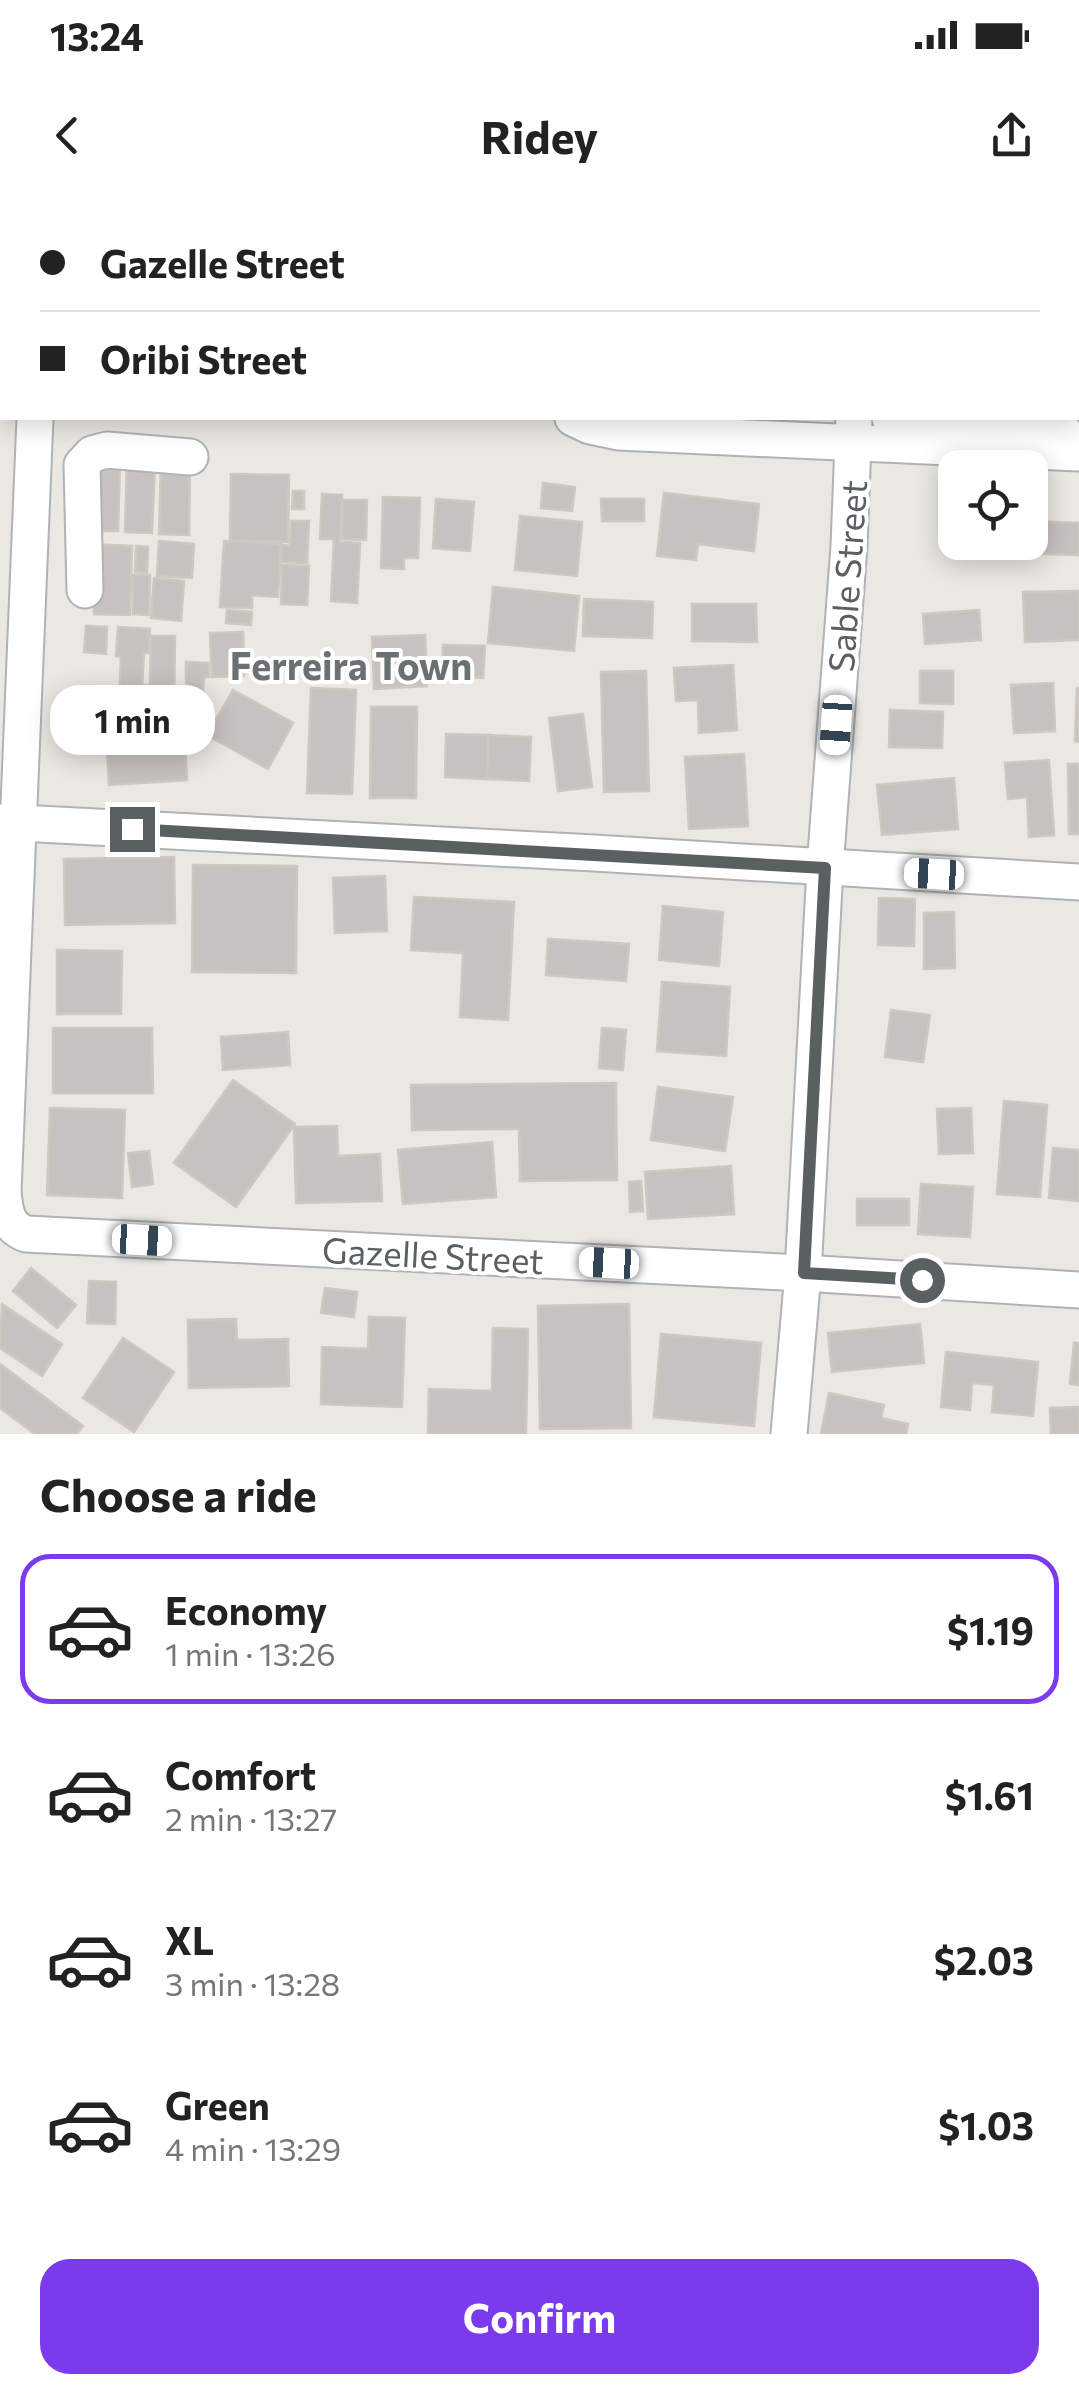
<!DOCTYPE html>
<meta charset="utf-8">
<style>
:root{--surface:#fff;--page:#f2f2f2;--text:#222;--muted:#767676;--line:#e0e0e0;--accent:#7c3aed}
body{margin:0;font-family:Commissioner,sans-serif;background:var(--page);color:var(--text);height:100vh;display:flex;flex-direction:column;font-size:38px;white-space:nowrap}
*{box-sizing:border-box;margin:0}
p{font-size:32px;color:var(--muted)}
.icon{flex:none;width:55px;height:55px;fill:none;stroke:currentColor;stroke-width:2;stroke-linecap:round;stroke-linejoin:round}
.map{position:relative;height:1234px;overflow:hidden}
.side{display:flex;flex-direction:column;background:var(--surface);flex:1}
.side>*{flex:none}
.guide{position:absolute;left:0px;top:0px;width:1080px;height:220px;box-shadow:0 5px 25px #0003;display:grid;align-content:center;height:220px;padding:0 40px;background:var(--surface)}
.controls{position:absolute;left:938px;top:250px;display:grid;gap:20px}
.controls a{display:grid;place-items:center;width:110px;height:110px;border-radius:20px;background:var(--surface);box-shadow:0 5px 25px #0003;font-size:50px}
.end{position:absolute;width:45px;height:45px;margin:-22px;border:12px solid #5a5f61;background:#fff;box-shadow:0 0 0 5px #fff}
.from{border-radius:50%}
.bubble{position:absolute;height:70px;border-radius:30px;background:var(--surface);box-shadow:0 5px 25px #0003;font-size:32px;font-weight:700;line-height:70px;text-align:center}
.car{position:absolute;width:30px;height:60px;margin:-30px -15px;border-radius:12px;box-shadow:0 0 8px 2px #0007;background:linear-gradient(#fff 24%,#345 0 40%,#fff 0 76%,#345 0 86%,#fff 0)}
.guide b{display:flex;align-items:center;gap:35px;height:95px;font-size:38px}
.guide b+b{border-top:2px solid var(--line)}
.guide i{width:25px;height:25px;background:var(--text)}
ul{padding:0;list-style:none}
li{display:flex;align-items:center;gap:30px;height:150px;margin:0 20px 15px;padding:0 20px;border:5px solid transparent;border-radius:30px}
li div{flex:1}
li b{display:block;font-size:38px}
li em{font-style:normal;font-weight:700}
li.selected{border-color:var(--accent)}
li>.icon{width:90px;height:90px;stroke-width:1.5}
h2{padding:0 40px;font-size:45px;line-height:120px}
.button{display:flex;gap:20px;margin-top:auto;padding:20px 40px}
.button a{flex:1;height:115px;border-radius:30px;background:var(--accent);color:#fff;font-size:40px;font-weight:700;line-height:115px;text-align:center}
.status{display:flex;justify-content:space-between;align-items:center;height:70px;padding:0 50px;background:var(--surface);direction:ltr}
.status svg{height:28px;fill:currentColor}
header{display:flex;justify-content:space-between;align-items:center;height:130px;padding:0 40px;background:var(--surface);font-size:45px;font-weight:700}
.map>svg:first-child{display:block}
.building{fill:#c7c2bf;stroke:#cfc8c1;stroke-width:2.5}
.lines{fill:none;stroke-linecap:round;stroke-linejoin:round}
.minor-casing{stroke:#afb3b6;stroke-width:39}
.minor{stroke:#fff;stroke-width:35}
.route{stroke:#5a5f61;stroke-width:12}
.labels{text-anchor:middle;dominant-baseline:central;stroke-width:8;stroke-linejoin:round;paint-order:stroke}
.street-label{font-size:35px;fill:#5a5f61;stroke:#fff}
.neighbourhood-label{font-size:38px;font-weight:bold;fill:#6b7173;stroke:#fff}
</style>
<div class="status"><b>13:24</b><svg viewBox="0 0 49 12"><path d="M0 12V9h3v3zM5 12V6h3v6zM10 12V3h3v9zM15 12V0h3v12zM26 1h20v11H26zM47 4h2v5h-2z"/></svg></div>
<header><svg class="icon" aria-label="back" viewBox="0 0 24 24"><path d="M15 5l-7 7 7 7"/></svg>Ridey<svg class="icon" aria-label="share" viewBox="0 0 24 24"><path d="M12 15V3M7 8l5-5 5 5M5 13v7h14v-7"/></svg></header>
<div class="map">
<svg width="1079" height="1234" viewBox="0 0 1079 1234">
<rect width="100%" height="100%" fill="#ebe7e2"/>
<g class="building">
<path d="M 274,0 L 332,0 L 332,2 L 275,2 Z"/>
<rect x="338" y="0" width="78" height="2"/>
<path d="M 688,0 L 774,0 L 775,2 L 688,2 Z"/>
<path d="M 127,261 L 155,262 L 152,333 L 125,332 Z"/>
<path d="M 161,262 L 190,262 L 189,335 L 159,334 Z"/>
<path d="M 99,263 L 120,263 L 118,331 L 97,331 Z"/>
<path d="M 231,274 L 289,275 L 288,342 L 230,341 Z"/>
<path d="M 543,283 L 575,287 L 572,311 L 541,308 Z"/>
<path d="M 293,291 L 304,291 L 304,309 L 292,309 Z"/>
<path d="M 664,293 L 759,304 L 754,351 L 698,344 L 696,360 L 657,356 Z"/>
<path d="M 322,294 L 342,295 L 340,342 L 360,343 L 357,403 L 331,401 L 334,339 L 320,339 Z"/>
<path d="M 383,297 L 420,298 L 418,358 L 404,358 L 404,369 L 381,368 Z"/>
<path d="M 436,299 L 474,302 L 470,351 L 433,348 Z"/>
<path d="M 601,299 L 644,299 L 644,321 L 602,321 Z"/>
<path d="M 343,300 L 367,300 L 366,340 L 342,339 Z"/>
<path d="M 520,316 L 582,322 L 577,376 L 515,370 Z"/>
<path d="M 950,319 L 955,319 L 955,342 L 1030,342 L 1030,321 L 1079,323 L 1079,355 L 949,351 Z"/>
<path d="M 291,321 L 309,321 L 307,363 L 281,362 L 282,345 L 290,346 Z"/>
<path d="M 159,341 L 194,344 L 192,378 L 157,376 Z"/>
<path d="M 224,341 L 281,344 L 278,397 L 252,395 L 252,408 L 220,407 Z"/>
<path d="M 90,344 L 132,346 L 130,415 L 94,414 Z"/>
<path d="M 136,346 L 148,347 L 147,373 L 135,372 Z"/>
<path d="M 282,365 L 309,366 L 307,405 L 281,404 Z"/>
<path d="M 133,375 L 150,375 L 149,415 L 133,414 Z"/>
<path d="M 154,378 L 184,381 L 181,421 L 151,418 Z"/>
<path d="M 493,387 L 579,396 L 574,451 L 488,443 Z"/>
<path d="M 1079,391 L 1079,440 L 1025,442 L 1023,392 Z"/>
<path d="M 584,399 L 653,402 L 652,438 L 583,436 Z"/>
<path d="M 692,404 L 756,404 L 757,442 L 692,441 Z"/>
<path d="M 227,410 L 252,412 L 251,425 L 226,423 Z"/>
<path d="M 979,410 L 981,440 L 925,444 L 923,414 Z"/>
<path d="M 86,426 L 107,427 L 106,454 L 84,452 Z"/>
<path d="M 118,427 L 150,429 L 149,453 L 144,453 L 141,503 L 119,502 L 121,457 L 116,456 Z"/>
<path d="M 243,432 L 244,476 L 212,477 L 210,433 Z"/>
<path d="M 425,435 L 427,486 L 374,489 L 372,437 Z"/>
<path d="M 151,436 L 175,436 L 174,505 L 143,505 L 143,485 L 150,485 Z"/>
<path d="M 443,445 L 485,446 L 483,478 L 442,476 Z"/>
<path d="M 186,462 L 209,463 L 209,477 L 204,477 L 203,493 L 186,493 Z"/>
<path d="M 733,465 L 737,530 L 699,533 L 698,500 L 676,501 L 674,468 Z"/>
<path d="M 646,471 L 649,591 L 604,592 L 601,472 Z"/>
<path d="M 920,471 L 953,471 L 953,504 L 920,503 Z"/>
<path d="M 1053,483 L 1055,531 L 1014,533 L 1011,485 Z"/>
<path d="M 311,488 L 356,490 L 352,594 L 307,593 Z"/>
<path d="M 1077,488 L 1079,488 L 1079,542 L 1075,541 Z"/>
<path d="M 233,490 L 293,523 L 268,569 L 207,535 Z"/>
<path d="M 371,507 L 417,507 L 416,598 L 370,598 Z"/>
<path d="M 890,510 L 943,512 L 942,548 L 889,547 Z"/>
<path d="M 183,512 L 187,580 L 109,585 L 105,516 Z"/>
<path d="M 583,514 L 592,587 L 558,591 L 549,518 Z"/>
<path d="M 446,534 L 488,535 L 487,579 L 445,577 Z"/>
<path d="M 488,535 L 531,537 L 529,581 L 487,579 Z"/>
<path d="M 744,554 L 748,626 L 689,629 L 685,557 Z"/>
<path d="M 1049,560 L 1054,635 L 1029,637 L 1027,597 L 1008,599 L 1005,563 Z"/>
<path d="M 1068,564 L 1079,564 L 1079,634 L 1069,634 Z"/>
<path d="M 954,578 L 958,629 L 882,635 L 877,585 Z"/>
<path d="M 174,657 L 175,723 L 65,725 L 64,659 Z"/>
<path d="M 193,665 L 297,666 L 296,773 L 192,772 Z"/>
<path d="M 385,676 L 387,731 L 335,733 L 333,678 Z"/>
<path d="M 414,697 L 514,702 L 508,820 L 460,817 L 463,753 L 411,750 Z"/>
<path d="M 879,698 L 915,699 L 914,746 L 878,745 Z"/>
<path d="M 663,706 L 723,712 L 719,766 L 659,760 Z"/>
<path d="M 954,712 L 955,768 L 924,769 L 924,713 Z"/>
<path d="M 548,739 L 629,744 L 626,781 L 546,775 Z"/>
<path d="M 57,750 L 122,751 L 121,814 L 57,814 Z"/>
<path d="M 662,782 L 730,787 L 726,856 L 657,851 Z"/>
<path d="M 891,810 L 930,815 L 923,862 L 885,857 Z"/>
<path d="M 53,828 L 152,828 L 153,893 L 53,893 Z"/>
<path d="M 602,828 L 626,830 L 623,870 L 599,868 Z"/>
<path d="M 288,832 L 290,865 L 223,870 L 221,837 Z"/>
<path d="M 233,880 L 295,924 L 236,1007 L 174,963 Z"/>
<path d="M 616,883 L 617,980 L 520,981 L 519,929 L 412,930 L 411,885 Z"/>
<path d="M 658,887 L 733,897 L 725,951 L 651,940 Z"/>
<path d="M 1004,901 L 1047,905 L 1040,997 L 997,994 Z"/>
<path d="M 50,908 L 125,910 L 122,998 L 47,995 Z"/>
<path d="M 971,908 L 973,953 L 939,954 L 937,909 Z"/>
<path d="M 337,926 L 338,956 L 380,954 L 382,1001 L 296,1003 L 294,927 Z"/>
<path d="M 492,942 L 496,997 L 403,1004 L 398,950 Z"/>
<path d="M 1053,948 L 1079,950 L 1079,1001 L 1049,998 Z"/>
<path d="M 149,951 L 153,984 L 132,987 L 128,953 Z"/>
<path d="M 731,966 L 734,1014 L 648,1019 L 645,972 Z"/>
<path d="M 641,981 L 643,1011 L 630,1012 L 629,982 Z"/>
<path d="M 921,984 L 973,987 L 970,1037 L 918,1034 Z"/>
<rect x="857" y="999" width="52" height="26"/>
<path d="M 31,1068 L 76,1105 L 57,1128 L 13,1091 Z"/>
<path d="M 89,1081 L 116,1082 L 115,1124 L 87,1123 Z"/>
<path d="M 325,1088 L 357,1092 L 354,1117 L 321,1113 Z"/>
<path d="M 2,1104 L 62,1144 L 42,1176 L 0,1148 Z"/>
<path d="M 629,1104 L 631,1228 L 540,1229 L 538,1106 Z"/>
<path d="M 369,1117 L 405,1118 L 402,1207 L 321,1204 L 322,1147 L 368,1149 Z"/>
<path d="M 236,1119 L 237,1140 L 288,1139 L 289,1186 L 189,1188 L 188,1120 Z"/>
<path d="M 920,1124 L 924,1163 L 832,1172 L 828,1133 Z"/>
<path d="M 493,1128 L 528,1129 L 526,1234 L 428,1234 L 429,1189 L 492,1191 Z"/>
<path d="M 661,1134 L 761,1143 L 754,1226 L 654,1217 Z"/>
<path d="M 123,1138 L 174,1172 L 134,1232 L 83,1198 Z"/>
<path d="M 1074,1143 L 1079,1143 L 1079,1185 L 1070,1184 Z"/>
<path d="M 946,1152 L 1038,1162 L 1033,1216 L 992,1212 L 994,1185 L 972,1183 L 970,1210 L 941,1207 Z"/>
<path d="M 0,1164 L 83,1226 L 77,1234 L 35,1234 L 0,1208 Z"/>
<path d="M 829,1193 L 884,1205 L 881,1218 L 908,1224 L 906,1234 L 821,1234 Z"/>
<path d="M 1079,1207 L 1079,1234 L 1051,1234 L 1050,1208 Z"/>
</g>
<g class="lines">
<defs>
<g id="minor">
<path d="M 860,0 L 860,2"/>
<path d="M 38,2 L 38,0"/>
<path d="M 0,186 L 2,187"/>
<path d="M 35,218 L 3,992 C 5,1011 6,1026 26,1034 L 803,1073 L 1079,1090"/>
<path d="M 573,218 L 590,226 L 618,232 L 1079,253"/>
<path d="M 890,218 L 1064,232"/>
<path d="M 85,390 L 82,265 L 92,254 L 107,250 L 190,257"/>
<path d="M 0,622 L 594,653 L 1079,682"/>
<path d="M 789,1234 L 803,1073 L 825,668 L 849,346 L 854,218"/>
</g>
</defs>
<use href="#minor" class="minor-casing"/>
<use href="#minor" class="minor"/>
</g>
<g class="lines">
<path class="route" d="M 132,629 L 825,668 L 804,1073 L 922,1080"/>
</g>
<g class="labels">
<g class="street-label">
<text transform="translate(846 376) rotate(-86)">Sable Street</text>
<text transform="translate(433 1054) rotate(3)">Gazelle Street</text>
</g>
<g class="neighbourhood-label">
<text x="351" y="464">Ferreira Town</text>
</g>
</g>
</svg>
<div class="controls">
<a><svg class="icon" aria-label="locate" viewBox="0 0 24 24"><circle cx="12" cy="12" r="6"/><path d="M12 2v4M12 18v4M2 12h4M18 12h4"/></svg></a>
</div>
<i class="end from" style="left:922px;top:1080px"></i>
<i class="end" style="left:132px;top:629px"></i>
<div class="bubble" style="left:50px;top:485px;width:165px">1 min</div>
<i class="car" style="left:836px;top:525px;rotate:184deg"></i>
<i class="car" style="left:934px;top:674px;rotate:273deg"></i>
<i class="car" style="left:142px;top:1040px;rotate:93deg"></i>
<i class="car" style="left:609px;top:1063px;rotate:273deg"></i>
<div class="guide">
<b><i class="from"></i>Gazelle Street</b>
<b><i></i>Oribi Street</b>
</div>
</div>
<section class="side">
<h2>Choose a ride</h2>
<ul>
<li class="selected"><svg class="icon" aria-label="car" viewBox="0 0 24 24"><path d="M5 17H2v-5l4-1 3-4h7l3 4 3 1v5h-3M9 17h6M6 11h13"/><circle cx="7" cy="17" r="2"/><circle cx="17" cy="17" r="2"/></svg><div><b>Economy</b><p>1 min · 13:26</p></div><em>$1.19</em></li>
<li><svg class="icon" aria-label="car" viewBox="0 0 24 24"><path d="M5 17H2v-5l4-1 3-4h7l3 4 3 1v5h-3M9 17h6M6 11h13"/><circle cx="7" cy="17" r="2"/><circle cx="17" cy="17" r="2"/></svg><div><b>Comfort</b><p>2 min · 13:27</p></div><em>$1.61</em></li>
<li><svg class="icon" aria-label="car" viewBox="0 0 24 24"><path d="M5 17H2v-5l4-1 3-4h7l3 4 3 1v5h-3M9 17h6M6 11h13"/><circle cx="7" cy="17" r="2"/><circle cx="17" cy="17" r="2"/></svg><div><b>XL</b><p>3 min · 13:28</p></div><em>$2.03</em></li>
<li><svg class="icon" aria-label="car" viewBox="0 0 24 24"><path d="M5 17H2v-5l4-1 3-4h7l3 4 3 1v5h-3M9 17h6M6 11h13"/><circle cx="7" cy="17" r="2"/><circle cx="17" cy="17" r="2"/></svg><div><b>Green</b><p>4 min · 13:29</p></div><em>$1.03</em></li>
</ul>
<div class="button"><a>Confirm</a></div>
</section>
